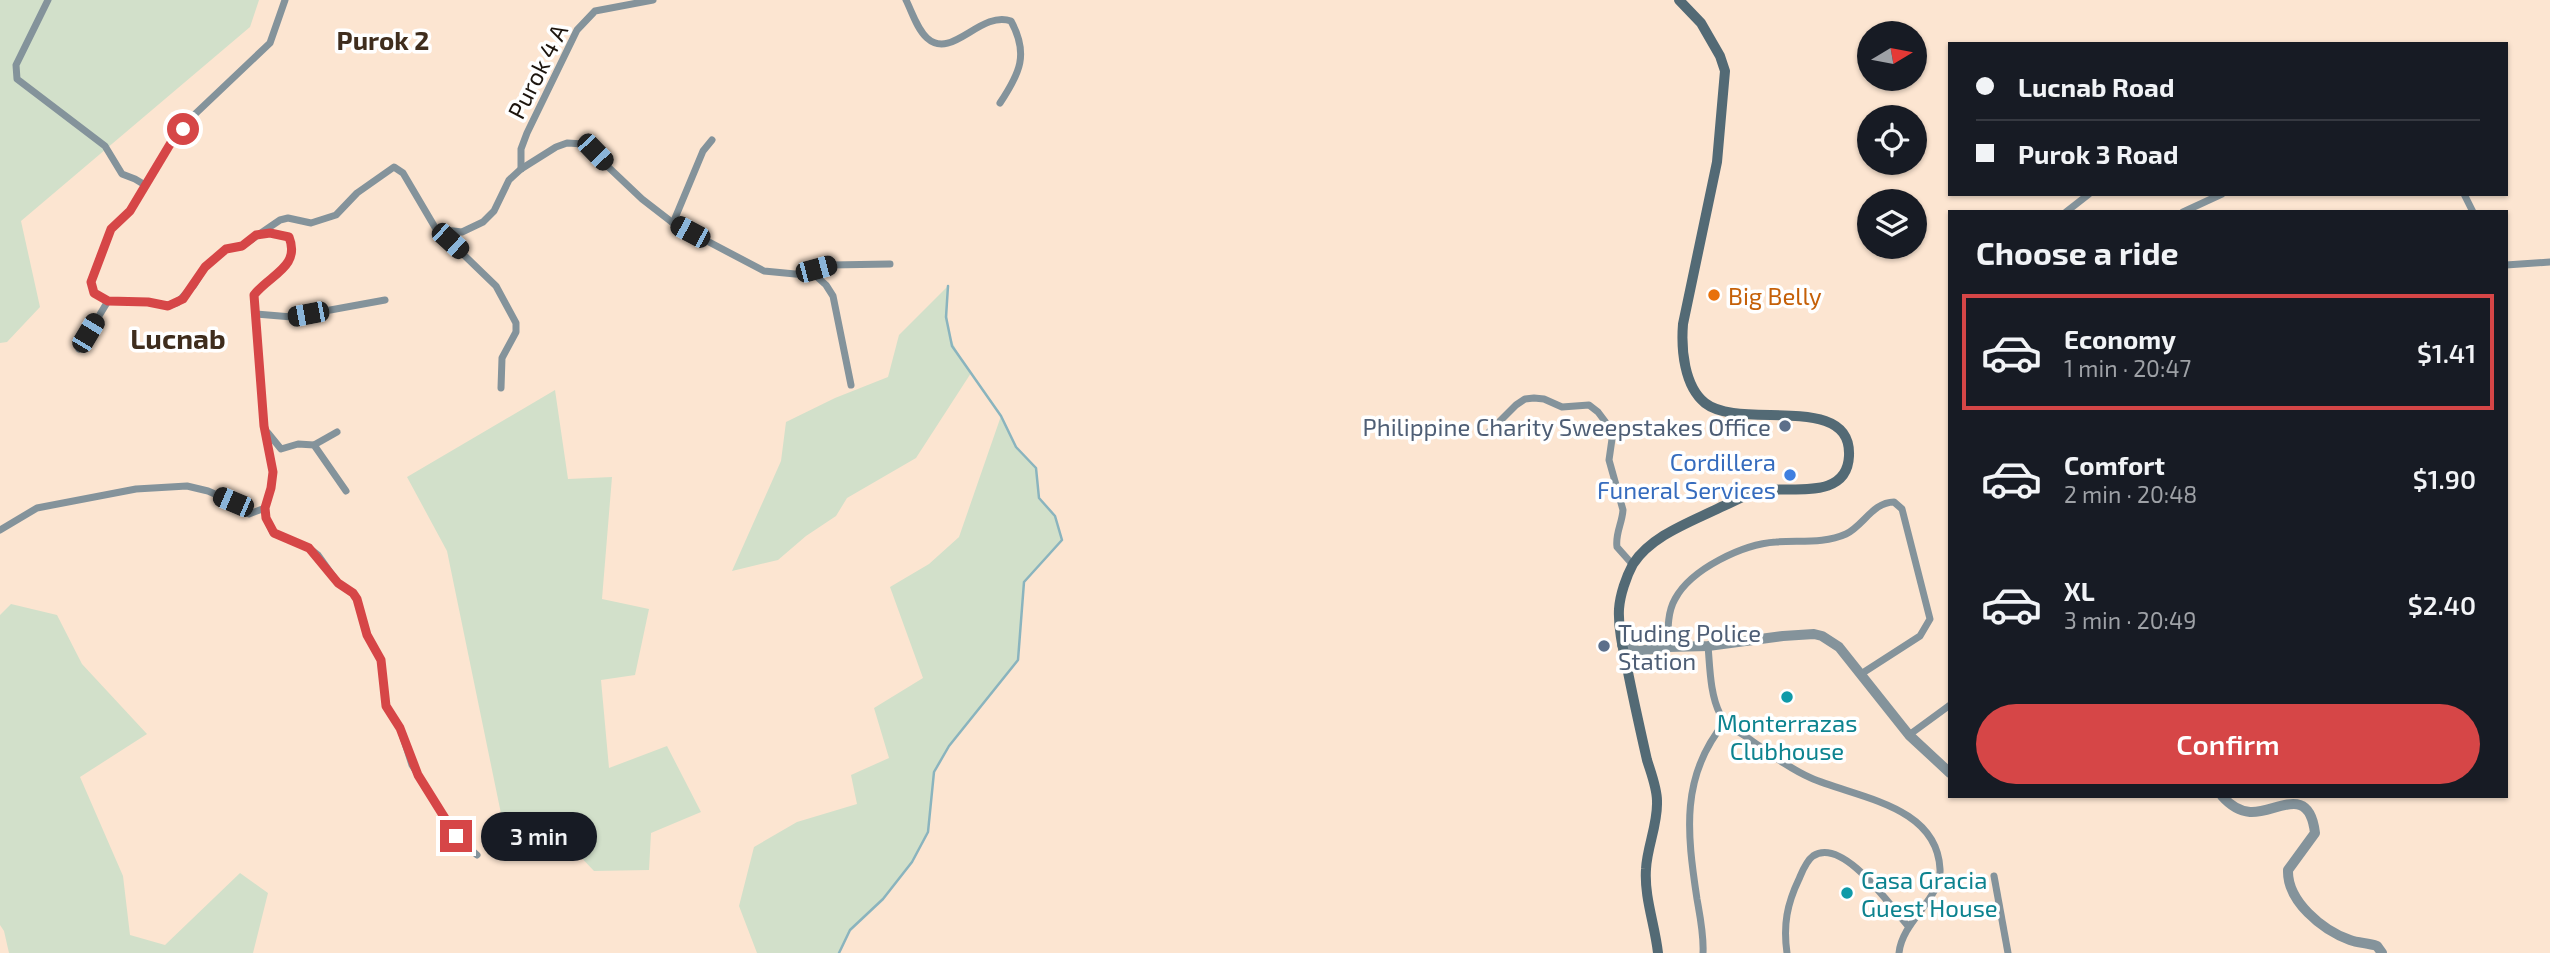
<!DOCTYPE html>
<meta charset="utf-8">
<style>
:root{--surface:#171b24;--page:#20242c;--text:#f1f3f6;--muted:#9ea1a6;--line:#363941;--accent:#d64647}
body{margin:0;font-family:"Exo 2",sans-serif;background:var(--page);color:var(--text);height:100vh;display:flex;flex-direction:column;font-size:26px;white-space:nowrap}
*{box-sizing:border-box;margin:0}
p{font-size:23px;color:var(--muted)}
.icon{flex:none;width:38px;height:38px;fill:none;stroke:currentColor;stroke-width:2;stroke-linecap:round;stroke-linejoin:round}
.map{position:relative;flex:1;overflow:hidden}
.drawer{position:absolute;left:1948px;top:210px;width:560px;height:588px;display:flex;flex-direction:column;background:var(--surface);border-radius:0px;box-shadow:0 2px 5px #0004}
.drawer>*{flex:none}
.hud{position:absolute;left:1948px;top:42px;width:560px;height:154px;border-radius:0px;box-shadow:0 2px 5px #0004;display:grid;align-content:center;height:154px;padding:0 28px;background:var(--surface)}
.needle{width:46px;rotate:80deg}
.controls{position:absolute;left:1857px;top:21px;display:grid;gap:14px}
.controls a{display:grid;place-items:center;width:70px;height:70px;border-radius:50%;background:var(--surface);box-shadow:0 2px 5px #0004;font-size:35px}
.end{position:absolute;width:32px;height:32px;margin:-16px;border:9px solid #d64647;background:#fff;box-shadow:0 0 0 4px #fff}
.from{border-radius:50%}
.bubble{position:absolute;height:49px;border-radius:24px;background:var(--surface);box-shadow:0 2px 5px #0004;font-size:23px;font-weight:600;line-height:49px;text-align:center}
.car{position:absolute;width:21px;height:42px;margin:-21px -10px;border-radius:9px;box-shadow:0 0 5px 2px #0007;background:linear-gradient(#222 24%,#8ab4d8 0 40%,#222 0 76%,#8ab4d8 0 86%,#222 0)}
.hud b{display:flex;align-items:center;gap:24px;height:66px;font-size:26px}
.hud b+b{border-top:2px solid var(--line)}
.hud i{width:18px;height:18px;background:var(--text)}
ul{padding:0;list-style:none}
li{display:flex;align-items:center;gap:21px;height:116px;margin:0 14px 10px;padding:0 14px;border:4px solid transparent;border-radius:0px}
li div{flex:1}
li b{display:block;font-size:26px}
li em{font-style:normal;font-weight:600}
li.selected{border-color:var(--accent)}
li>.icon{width:63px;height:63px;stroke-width:1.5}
h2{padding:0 28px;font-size:32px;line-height:84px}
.action{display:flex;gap:14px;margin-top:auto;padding:14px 28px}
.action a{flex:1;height:80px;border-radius:42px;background:var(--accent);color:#fff;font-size:28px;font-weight:600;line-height:80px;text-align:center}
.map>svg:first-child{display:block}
.green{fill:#d2e0ca}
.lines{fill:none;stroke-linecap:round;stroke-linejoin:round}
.stream{stroke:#8ab4be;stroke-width:2.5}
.minor{stroke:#84939b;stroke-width:7}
.tertiary{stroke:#84939b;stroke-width:10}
.secondary{stroke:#536a75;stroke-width:10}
.route{stroke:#d64647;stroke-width:9}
.food-dot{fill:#e8710a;stroke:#fff;stroke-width:2.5}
.service-dot{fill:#5c6f8a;stroke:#fff;stroke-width:2.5}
.shop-dot{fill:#3f7fe0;stroke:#fff;stroke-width:2.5}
.culture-dot{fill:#0f9aa8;stroke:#fff;stroke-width:2.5}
.labels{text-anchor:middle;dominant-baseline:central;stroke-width:7;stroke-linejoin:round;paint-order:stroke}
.street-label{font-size:24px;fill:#1c140d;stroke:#fff}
.food-label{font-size:24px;fill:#c56008;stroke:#fff;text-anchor:start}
.service-label{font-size:24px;fill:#4e5e75;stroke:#fff;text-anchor:end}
.shop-label{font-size:24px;fill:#366cbe;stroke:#fff;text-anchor:end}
.culture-label{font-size:24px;fill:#0d838f;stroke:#fff}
.neighbourhood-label{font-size:26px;font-weight:bold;fill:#3f2d1d;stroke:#fff}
.quarter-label{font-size:28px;font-weight:bold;fill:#3f2d1d;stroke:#fff}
</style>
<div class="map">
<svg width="2550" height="953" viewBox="0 0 2550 953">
<rect width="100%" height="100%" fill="#fce5d1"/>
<g class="green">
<path d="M 0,0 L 259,0 L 250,27 L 21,221 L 40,307 L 7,342 L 0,343 Z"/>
<path d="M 948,286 C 946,328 946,338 971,373 L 916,458 L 847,498 L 836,516 L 806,536 L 778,560 L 732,571 L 781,461 L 786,422 L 835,398 L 888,377 L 899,335 Z"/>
<path d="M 555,390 L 568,479 L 612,477 L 602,599 L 649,609 L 635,675 L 601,680 L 609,768 L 667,746 L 701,812 L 651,833 L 649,870 L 594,871 L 575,851 L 505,833 L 447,551 L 407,477 Z"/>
<path d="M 1001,416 L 1016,447 L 1036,468 L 1039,498 L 1055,516 L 1062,540 L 1024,582 L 1018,660 L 949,746 L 934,772 L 928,832 L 912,862 L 883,899 L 850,930 L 839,953 L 757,953 L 739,906 L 754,847 L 797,822 L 857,804 L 851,775 L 889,758 L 874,708 L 923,678 L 890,587 L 929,564 L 959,537 Z"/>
<path d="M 11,604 L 57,615 L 82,664 L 147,734 L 80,777 L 123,876 L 130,935 L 165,945 L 240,873 L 268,893 L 253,953 L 9,953 L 4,931 L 0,925 L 0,615 Z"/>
</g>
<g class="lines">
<path class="stream" d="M 839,953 L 850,930 L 883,899 L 912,862 L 928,832 L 934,772 L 949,746 L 1018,660 L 1024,582 L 1062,540 L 1055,516 L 1039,498 L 1036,468 L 1016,447 L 1001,416 L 952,346 L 946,317 L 948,286"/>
<g class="minor">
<path d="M 48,0 L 16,65 L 17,79 L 105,146 L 122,174 L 135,179 L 145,185"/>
<path d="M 285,0 L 270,43 L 193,116 L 172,141 L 130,211 L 111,229 L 91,281 L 94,293 L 108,301 L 147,302 L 168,306 L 177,303 L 194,285 L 205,267 L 226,249 L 242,246 L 280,220 L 288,218 L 311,223 L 336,215 L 357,193 L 394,167 L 403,173 L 436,229 L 462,232 L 483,222 L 494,211 L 509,180 L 521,169 L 556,147 L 567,143 L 584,144 L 642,199 L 673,223 L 764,271 L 816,276 L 826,285 L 833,296 L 851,385"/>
<path d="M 906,0 C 912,12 917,29 927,38 C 952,61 980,10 1011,21 C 1029,54 1020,73 1000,103"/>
<path d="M 521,169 L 521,149 L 527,133 L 577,30 L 595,11 L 653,0"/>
<path d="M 2464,194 L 2473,212"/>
<path d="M 2066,212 L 2089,194"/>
<path d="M 2183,212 L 2222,194"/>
<path d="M 673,223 L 703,151 L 712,140"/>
<path d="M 437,229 L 496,286 L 516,323 L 516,332 L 502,358 L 501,388"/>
<path d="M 257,235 L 270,233 L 289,237 C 301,267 269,275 254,295 L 264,426 L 273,472 L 271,488 L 265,508 L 266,518 L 273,533 L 309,548 L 318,555 L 338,583 L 353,593 L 357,599 L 367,635 L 381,660 L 386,706 L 400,728 L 412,765 L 456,836 L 477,855"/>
<path d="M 2506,265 L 2550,262"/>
<path d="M 806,272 L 831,265 L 890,264"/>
<path d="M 256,314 L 292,317 L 385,300"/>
<path d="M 79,349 L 108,301"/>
<path d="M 1489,432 L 1516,405 L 1525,399 L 1534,398 L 1544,399 L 1562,407 L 1589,405 L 1598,412 L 1613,432 L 1609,460 L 1623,510 C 1622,524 1615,534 1617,547 L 1633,565"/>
<path d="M 268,433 L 281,449 L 298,444 L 314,445 L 346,491"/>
<path d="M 314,445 L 337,432"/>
<path d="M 0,530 L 37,508 L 136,489 L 187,486 L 208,491 L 233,502 L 249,514 L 265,508"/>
<path d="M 1708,646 C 1710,668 1710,694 1720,714 C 1726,726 1738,731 1748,738 C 1768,752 1788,768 1811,778 C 1857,798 1937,805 1940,869 C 1942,898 1902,921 1899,953"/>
<path d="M 1668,647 C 1668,631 1667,613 1675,599 C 1691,569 1743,544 1776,542 C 1798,540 1824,544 1846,534 C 1863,526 1873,502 1894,502 L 1902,509 L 1930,619 L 1920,636 L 1861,674"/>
<path d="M 1909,735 L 1950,705"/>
<path d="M 1994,876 L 2008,953"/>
<path d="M 1703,953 C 1704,935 1700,916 1697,899 C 1687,833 1680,776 1725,722"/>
<path d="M 1787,953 C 1783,925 1787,904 1799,879 C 1802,872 1806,861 1813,856 C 1843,836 1891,907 1908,926"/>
</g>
<g class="tertiary">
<path d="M 1622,645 L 1638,651 L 1668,647 L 1708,646 L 1783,636 L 1814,634 L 1822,636 L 1839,647 L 1909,735 L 1950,773"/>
<path d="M 2222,796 C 2229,804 2239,811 2250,812 C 2275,814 2309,782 2315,833 L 2288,870 C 2287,901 2322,930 2350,940 C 2358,943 2368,943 2377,946 L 2382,953"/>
</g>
<path class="secondary" d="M 1658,953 C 1655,925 1644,897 1646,869 C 1647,847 1658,824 1657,801 C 1657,788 1651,773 1647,760 C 1640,729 1633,698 1627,667 C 1623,649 1618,628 1619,609 C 1620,595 1626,577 1633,564 C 1652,535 1691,522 1721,507 C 1734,502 1747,493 1760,491 C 1788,485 1847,502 1849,456 C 1852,391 1740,431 1705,403 C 1684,386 1681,349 1683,324 L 1717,162 L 1725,71 L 1720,56 L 1701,23 L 1679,0"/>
</g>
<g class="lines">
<path class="route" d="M 183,129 L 172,141 L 130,211 L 111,229 L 91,282 L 94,293 L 108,301 L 148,302 L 168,306 L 183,299 L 205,267 L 226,249 L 242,246 L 256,235 L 270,233 L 289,237 C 301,267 269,275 254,295 L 264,426 L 273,472 L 271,488 L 265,508 L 266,518 L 274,533 L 309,548 L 338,583 L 353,593 L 357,599 L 367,635 L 381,660 L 386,706 L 400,728 L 418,775 L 456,836"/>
</g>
<circle class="food-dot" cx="1714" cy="295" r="7"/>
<g class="service-dot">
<circle cx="1785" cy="426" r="7"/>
<circle cx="1604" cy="646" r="7"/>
</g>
<circle class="shop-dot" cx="1790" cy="475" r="7"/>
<g class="culture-dot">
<circle cx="1787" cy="697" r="7"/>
<circle cx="1847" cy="893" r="7"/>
</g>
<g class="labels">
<g class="street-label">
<text transform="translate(537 71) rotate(-63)">Purok 4 A</text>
</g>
<g class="food-label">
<text x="1728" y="295">Big Belly</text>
</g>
<g class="service-label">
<text x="1771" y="426">Philippine Charity Sweepstakes Office</text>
<text x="1618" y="632" text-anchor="start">Tuding Police<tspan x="1618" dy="28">Station</tspan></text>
</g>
<g class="shop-label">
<text x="1776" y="461">Cordillera<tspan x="1776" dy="28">Funeral Services</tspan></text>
</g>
<g class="culture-label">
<text x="1787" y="722">Monterrazas<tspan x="1787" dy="28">Clubhouse</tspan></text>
<text x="1861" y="879" text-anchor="start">Casa Gracia<tspan x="1861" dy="28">Guest House</tspan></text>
</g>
<g class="neighbourhood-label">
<text x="383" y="39">Purok 2</text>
</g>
<g class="quarter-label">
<text x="178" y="338">Lucnab</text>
</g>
</g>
</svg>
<div class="controls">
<a><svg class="needle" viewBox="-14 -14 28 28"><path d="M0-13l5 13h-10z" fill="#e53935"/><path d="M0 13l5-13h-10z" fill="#9ea1a6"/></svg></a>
<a><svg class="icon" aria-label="locate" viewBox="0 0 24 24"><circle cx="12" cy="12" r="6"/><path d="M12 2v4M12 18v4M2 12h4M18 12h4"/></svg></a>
<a><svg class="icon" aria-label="layers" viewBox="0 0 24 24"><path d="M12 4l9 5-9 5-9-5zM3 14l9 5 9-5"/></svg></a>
</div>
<i class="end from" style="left:183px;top:129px"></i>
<i class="end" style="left:456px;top:836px"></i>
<div class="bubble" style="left:481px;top:812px;width:116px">3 min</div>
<i class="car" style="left:595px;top:152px;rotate:136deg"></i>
<i class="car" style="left:690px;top:232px;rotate:298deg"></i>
<i class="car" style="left:450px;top:241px;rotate:132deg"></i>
<i class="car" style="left:816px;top:269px;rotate:75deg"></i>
<i class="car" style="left:308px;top:314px;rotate:259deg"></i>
<i class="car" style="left:88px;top:333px;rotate:31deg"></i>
<i class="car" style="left:233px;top:502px;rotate:293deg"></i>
<div class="hud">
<b><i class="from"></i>Lucnab Road</b>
<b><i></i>Purok 3 Road</b>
</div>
<section class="drawer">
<h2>Choose a ride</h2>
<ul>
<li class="selected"><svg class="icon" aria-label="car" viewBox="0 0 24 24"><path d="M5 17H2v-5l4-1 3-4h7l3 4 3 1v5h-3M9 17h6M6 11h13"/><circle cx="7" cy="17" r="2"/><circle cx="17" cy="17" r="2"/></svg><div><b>Economy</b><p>1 min · 20:47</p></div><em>$1.41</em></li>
<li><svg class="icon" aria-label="car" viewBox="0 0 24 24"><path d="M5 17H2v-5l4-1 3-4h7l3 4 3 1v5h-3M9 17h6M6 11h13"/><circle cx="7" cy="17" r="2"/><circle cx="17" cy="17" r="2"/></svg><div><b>Comfort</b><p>2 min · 20:48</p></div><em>$1.90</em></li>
<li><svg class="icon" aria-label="car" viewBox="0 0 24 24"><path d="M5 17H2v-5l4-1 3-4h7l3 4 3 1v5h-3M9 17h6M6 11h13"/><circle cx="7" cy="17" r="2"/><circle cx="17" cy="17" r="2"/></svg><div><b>XL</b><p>3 min · 20:49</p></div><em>$2.40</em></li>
</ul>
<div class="action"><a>Confirm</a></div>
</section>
</div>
